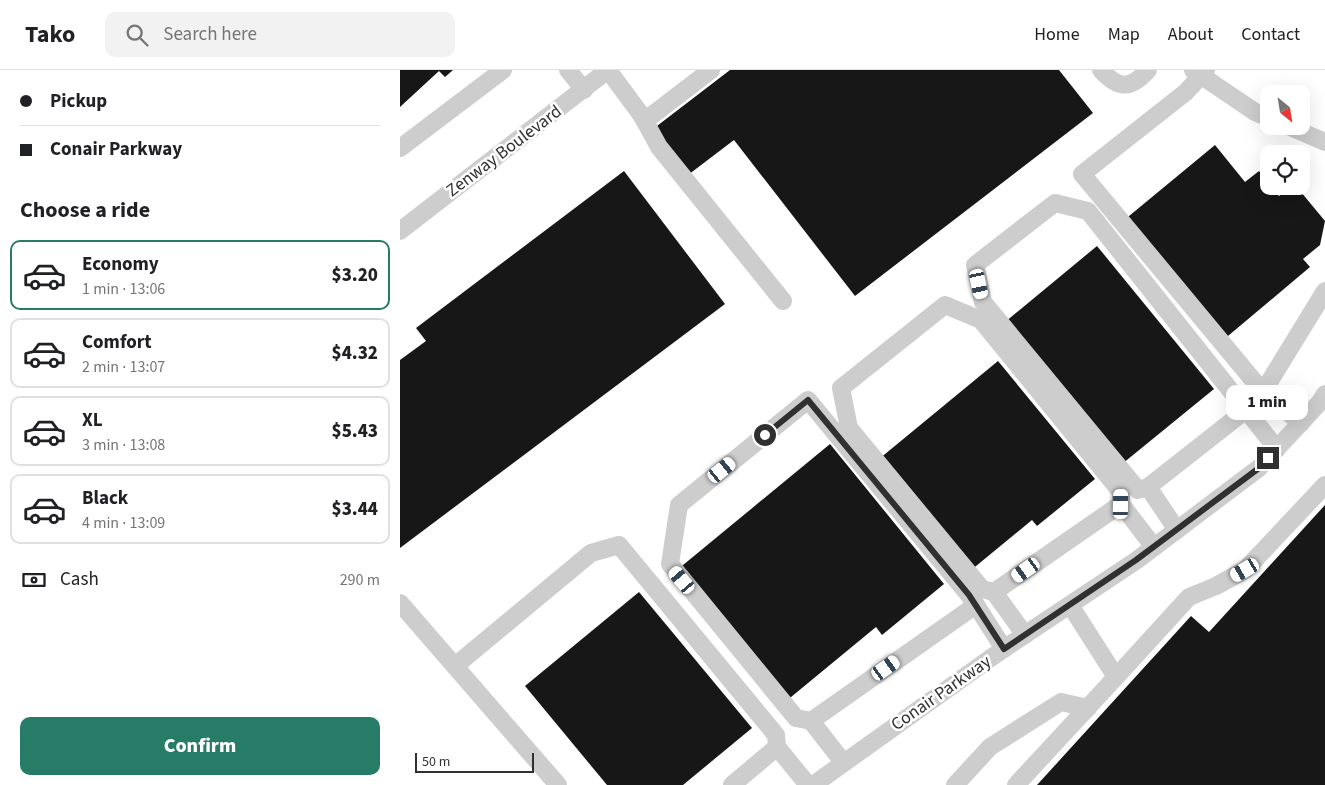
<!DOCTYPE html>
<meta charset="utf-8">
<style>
:root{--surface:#fff;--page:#f2f2f2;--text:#202124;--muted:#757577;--line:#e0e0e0;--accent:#267c66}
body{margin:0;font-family:"Source Sans 3",sans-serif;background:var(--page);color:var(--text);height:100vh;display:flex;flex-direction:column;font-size:19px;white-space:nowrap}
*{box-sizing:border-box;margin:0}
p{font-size:16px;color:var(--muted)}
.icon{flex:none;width:28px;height:28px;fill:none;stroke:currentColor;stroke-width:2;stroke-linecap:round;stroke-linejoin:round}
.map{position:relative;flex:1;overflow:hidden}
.side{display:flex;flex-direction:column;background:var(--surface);width:400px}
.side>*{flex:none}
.guide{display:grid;align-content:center;height:110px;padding:0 20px;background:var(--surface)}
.needle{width:32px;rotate:150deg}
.tools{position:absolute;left:860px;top:15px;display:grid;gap:10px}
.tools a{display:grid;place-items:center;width:50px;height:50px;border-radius:10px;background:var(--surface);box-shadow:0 5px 20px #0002;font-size:25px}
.scale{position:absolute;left:15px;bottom:12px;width:119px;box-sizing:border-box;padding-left:5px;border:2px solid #303030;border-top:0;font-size:14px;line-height:18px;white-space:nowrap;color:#303030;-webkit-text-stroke:4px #fff;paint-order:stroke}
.end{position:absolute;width:22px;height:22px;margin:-11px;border:6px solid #303030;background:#fff;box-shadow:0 0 0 2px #fff}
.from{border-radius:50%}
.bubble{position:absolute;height:35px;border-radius:10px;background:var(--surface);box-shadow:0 5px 20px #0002;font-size:16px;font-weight:800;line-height:35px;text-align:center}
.car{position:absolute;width:15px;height:30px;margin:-15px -8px;border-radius:6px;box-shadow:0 0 4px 1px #0007;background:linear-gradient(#fff 24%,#345 0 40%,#fff 0 76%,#345 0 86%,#fff 0)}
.guide b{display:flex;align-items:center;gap:18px;height:48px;font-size:19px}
.guide b+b{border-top:1px solid var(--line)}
.guide i{width:12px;height:12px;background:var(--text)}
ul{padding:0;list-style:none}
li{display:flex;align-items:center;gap:15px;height:70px;margin:0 10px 8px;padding:0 10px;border:2px solid var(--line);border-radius:10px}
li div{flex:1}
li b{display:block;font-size:19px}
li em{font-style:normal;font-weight:800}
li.current{border-color:var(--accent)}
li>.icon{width:45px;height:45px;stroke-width:1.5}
h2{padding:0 20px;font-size:22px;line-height:60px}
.pay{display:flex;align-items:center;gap:12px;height:55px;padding:0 20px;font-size:19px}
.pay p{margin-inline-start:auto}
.action{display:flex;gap:10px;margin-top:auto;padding:10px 20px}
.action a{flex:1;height:58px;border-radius:10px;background:var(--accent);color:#fff;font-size:20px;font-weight:800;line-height:58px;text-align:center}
header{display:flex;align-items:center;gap:30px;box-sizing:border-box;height:70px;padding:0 25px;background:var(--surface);border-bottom:1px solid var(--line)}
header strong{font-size:24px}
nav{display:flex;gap:28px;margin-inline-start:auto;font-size:18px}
.search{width:350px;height:45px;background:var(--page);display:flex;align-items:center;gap:12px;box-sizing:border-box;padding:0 18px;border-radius:10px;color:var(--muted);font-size:19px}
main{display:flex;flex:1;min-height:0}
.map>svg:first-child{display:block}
.building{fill:#171717}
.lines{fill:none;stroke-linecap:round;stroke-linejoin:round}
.minor{stroke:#cdcdcd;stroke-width:18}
.route{stroke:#303030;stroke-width:6}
.labels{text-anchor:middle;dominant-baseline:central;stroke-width:5;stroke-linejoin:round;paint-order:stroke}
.street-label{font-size:18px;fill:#303030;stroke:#fff}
</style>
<header>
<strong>Tako</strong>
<div class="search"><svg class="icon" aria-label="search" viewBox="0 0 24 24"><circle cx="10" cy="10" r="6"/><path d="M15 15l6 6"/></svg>Search here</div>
<nav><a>Home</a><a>Map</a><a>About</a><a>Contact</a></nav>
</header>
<main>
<section class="side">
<div class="guide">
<b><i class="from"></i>Pickup</b>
<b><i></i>Conair Parkway</b>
</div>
<h2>Choose a ride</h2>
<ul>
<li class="current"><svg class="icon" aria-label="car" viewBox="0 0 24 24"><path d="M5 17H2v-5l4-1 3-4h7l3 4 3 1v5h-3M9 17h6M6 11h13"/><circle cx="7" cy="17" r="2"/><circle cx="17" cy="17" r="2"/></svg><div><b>Economy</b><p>1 min · 13:06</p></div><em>$3.20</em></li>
<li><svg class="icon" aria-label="car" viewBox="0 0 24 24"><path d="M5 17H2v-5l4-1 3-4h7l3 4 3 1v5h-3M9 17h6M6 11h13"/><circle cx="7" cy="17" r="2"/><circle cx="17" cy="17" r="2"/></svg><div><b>Comfort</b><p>2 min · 13:07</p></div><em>$4.32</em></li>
<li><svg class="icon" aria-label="car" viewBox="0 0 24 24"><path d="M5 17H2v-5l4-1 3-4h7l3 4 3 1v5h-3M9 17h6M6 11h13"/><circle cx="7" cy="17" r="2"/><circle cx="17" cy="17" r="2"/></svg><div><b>XL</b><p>3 min · 13:08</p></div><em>$5.43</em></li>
<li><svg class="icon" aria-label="car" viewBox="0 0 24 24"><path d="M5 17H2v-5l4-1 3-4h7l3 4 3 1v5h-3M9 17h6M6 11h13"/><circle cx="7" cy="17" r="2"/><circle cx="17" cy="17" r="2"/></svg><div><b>Black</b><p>4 min · 13:09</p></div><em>$3.44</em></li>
</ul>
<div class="pay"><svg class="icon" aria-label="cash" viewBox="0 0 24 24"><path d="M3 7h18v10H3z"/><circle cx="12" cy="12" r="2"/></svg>Cash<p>290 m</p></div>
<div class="action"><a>Confirm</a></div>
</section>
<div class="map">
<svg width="925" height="715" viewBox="0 0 925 715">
<rect width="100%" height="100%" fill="#fff"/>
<g class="building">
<path d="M 0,0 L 53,0 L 45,7 L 39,1 L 0,37 Z"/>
<path d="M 330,0 L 659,0 L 693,43 L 455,226 L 334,70 L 288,105 L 253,59 Z"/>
<path d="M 815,75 L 845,112 L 859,101 L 869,116 L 879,126 L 891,116 L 896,116 L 925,151 L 920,175 L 903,189 L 910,197 L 822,271 L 723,151 Z"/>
<path d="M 224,101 L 325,234 L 0,478 L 0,290 L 26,271 L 16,258 Z"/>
<path d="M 697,176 L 814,319 L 722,394 L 605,252 Z"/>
<path d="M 598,291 L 695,409 L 637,456 L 632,450 L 570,501 L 479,389 Z"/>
<path d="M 430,374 L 544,514 L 482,565 L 476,557 L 385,632 L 277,500 Z"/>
<path d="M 925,435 L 925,715 L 637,715 L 791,546 L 809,562 Z"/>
<path d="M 239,522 L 352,658 L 283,715 L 207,715 L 125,616 Z"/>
</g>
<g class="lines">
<g class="minor">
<path d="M 168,0 L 184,20"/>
<path d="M 208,0 L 242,46 L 251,46 L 311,0"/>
<path d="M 701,0 C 719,20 731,19 748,0"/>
<path d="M 793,0 L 855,42 L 869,48"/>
<path d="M 806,0 L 786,22 L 682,104 L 863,322"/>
<path d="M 242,46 L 259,77 L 383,231"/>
<path d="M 888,56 L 925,72"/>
<path d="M 0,78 L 103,0"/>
<path d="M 0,161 L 208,0"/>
<path d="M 901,353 L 863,322 L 925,221"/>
<path d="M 748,417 L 846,340"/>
<path d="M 777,460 L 748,417 L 738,420 L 583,232 L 575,195 L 655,133 L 688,141 L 877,379"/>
<path d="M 594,522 L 582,519 L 449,358 L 441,318 L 545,235 L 581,250 L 721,422 L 721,434"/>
<path d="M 0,533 L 158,715"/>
<path d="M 625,565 L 594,522 L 721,434 L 754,477"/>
<path d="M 55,596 L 191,483 L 219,475 L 376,665 L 377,677"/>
<path d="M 716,607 L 789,527 L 816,516 L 845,500 L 925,415"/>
<path d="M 411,651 L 396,648 L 270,494 L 279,435 L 408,330 L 569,525 L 576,535"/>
<path d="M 443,692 L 411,651 L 576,535 L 604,579"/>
<path d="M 332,715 L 377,677 L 408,715"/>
<path d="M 413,715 L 602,580 L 737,490 L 859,398 L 920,332 L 925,324"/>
<path d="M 555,715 L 590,677 L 661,632 L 688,638"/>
<path d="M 616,715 L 716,607 L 670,535"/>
</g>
</g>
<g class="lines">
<path class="route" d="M 365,365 L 408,330 L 569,525 L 604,579 L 736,490 L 859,398 L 868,388"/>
</g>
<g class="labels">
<g class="street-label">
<text transform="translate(104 81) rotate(-37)">Zenway Boulevard</text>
<text transform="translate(541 623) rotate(-35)">Conair Parkway</text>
</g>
</g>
</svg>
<div class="tools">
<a><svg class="needle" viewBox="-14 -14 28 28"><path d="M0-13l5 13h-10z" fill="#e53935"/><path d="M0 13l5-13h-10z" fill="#757577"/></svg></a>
<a><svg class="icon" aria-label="locate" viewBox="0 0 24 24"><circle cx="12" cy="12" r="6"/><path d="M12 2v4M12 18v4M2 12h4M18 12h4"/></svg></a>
</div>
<div class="scale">50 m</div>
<i class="end from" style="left:365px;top:365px"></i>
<i class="end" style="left:868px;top:388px"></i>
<div class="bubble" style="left:826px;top:315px;width:82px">1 min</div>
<i class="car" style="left:579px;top:214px;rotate:168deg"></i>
<i class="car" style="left:322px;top:400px;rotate:51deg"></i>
<i class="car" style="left:721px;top:434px;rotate:1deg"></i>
<i class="car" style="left:626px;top:500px;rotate:235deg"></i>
<i class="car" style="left:845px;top:500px;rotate:240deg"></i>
<i class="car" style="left:282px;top:510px;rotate:320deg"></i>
<i class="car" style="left:486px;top:598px;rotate:55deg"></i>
</div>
</main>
